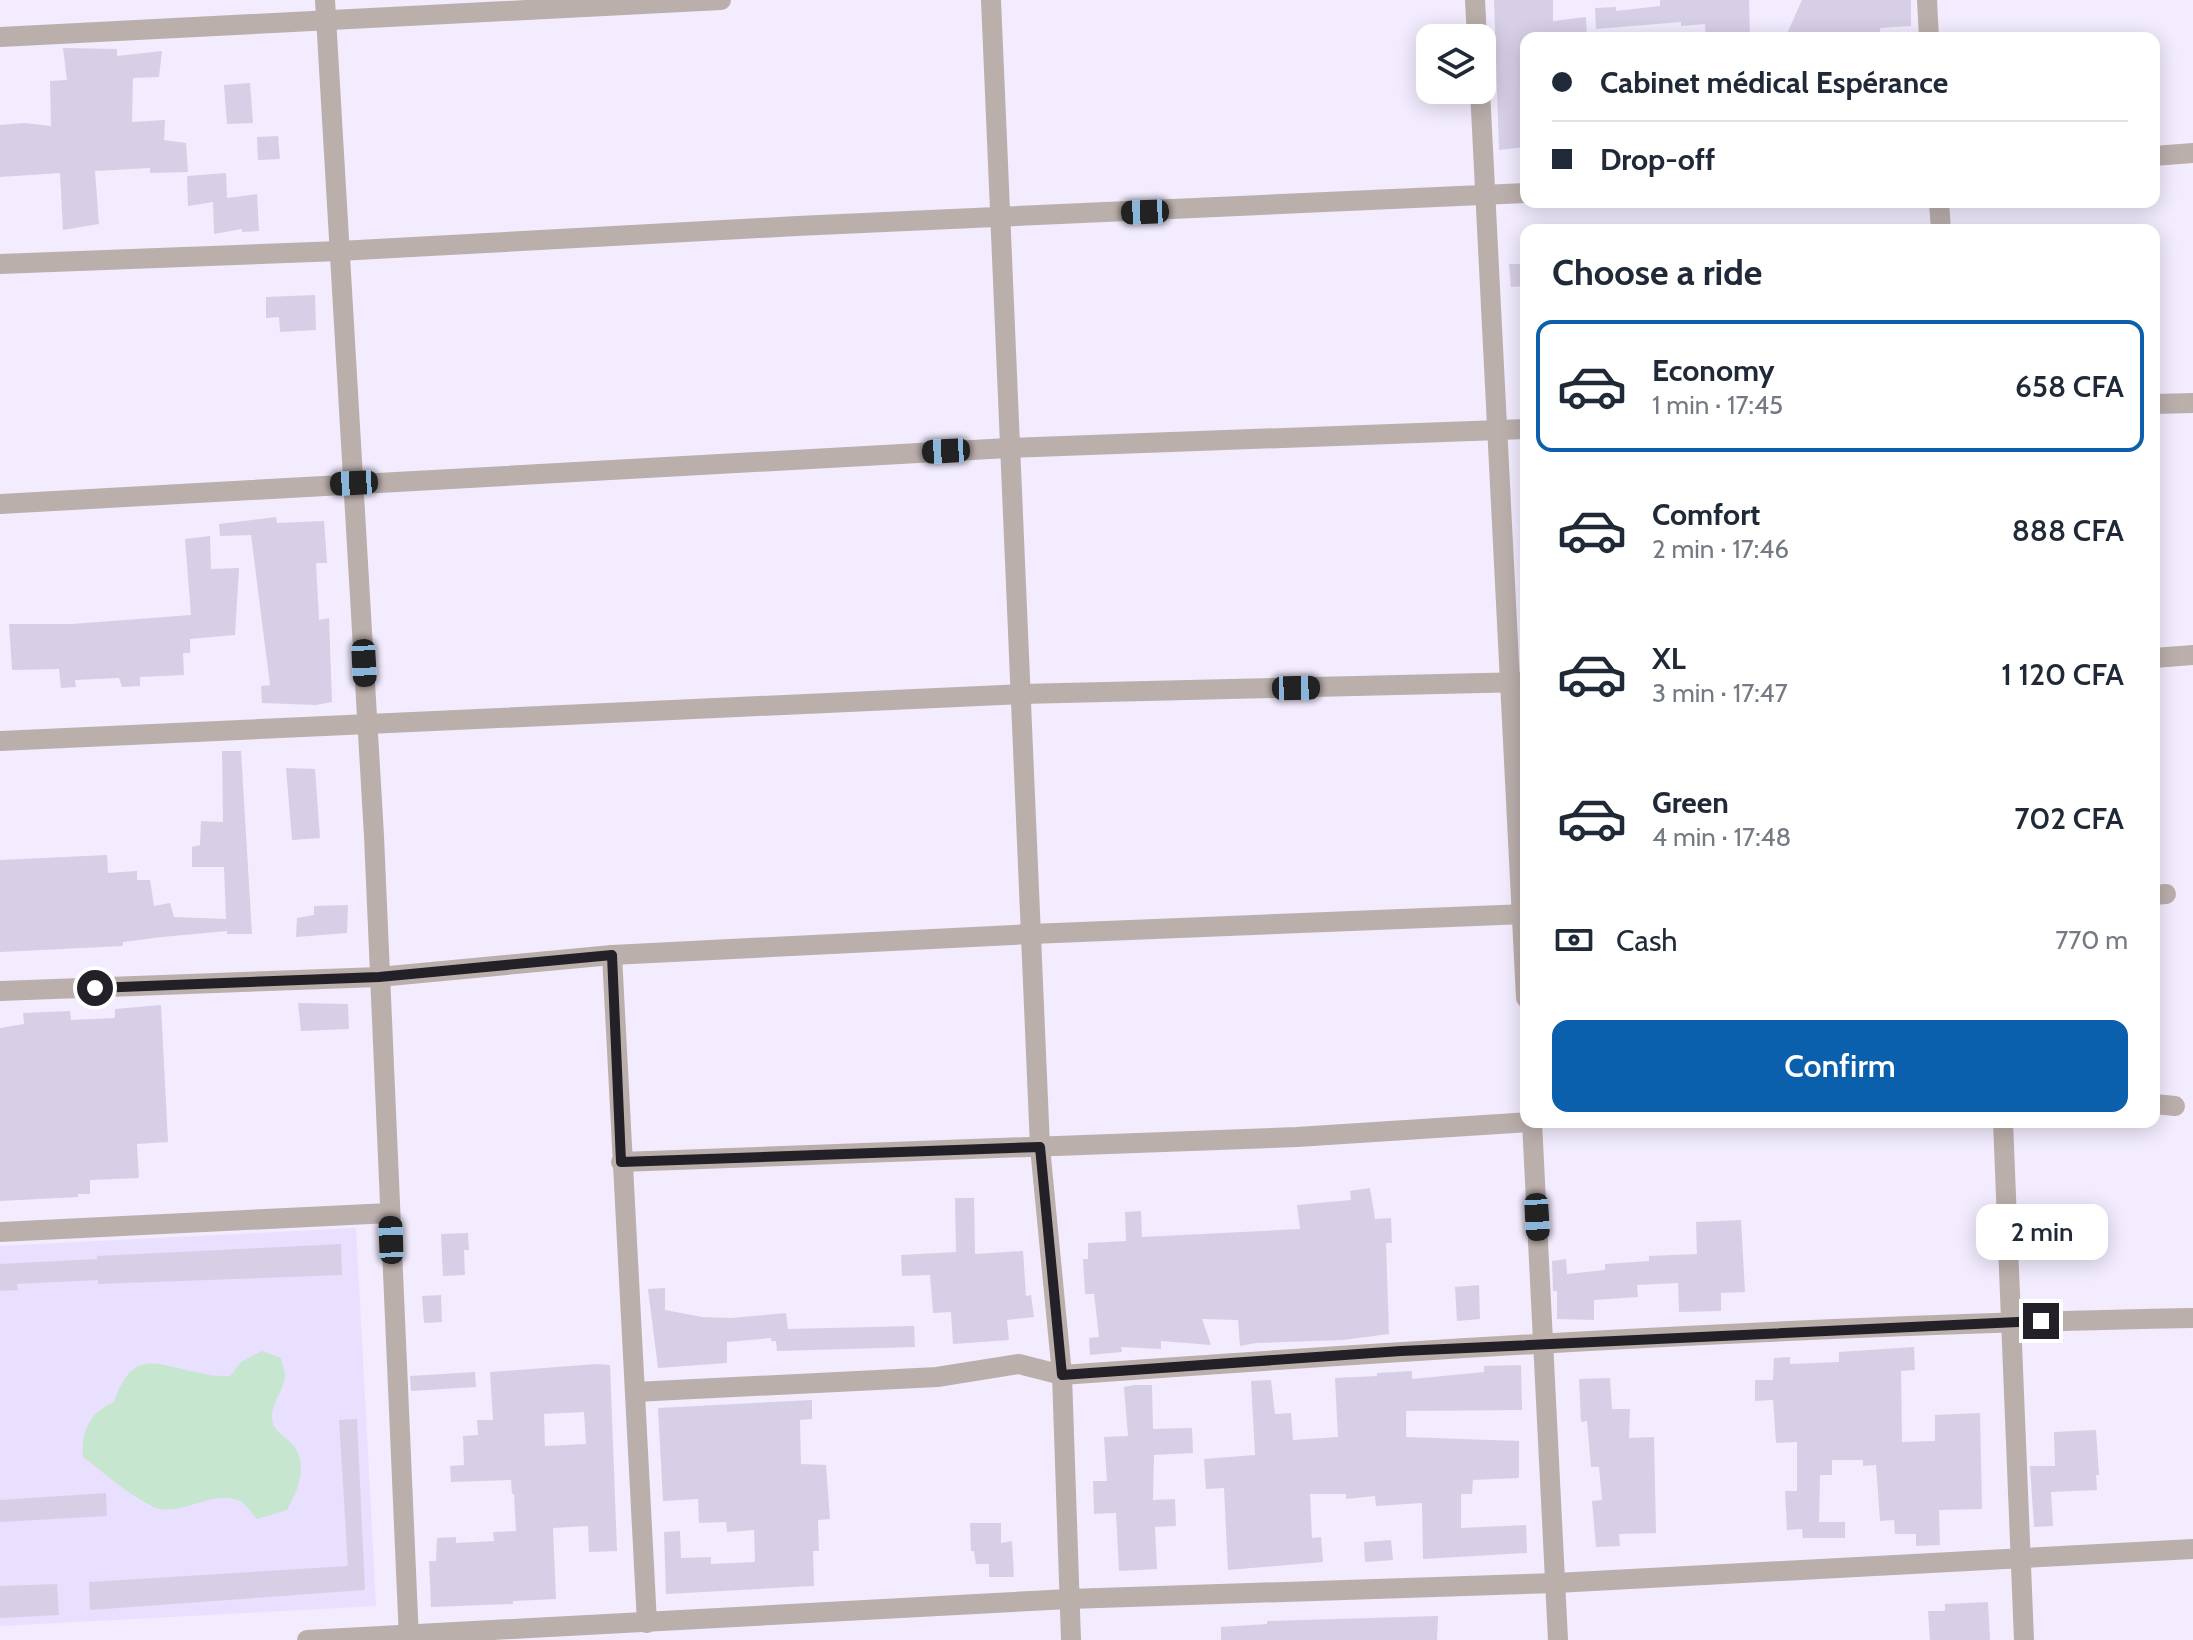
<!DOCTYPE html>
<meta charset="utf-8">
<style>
:root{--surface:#fff;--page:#f2f2f3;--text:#1f2937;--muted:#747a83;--line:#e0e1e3;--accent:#0b60ae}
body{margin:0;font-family:Cabin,sans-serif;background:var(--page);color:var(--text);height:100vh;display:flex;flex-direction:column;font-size:30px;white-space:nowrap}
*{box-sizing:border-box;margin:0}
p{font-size:26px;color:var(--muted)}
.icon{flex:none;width:44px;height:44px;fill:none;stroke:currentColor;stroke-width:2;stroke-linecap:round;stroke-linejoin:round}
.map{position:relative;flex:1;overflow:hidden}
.drawer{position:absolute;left:1520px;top:224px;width:640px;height:904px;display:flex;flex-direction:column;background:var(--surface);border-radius:16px;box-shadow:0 4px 20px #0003}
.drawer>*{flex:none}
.banner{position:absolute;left:1520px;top:32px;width:640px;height:176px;border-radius:16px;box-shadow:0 4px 20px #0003;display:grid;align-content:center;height:176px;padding:0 32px;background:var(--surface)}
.controls{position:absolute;left:1416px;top:24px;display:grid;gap:16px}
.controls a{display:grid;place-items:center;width:80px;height:80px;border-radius:16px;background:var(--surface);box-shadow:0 4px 20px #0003;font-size:40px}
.end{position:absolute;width:36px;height:36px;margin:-18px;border:10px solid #232028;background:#fff;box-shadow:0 0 0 4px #fff}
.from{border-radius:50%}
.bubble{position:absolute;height:56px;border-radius:16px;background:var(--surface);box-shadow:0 4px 20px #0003;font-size:26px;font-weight:600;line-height:56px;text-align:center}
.car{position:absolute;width:24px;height:48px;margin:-24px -12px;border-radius:10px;box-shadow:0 0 6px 2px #0007;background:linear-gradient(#222 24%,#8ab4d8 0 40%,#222 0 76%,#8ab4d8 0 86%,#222 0)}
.banner b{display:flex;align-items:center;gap:28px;height:76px;font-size:30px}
.banner b+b{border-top:2px solid var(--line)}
.banner i{width:20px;height:20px;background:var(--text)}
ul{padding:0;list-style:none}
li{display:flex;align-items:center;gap:24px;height:132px;margin:0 16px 12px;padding:0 16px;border:4px solid transparent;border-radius:16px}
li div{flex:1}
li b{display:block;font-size:30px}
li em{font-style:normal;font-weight:600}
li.active{border-color:var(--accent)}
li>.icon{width:72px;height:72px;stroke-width:1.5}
h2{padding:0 32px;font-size:36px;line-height:96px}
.pay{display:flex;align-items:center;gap:20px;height:88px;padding:0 32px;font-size:30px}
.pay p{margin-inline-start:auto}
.action{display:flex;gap:16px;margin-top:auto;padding:16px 32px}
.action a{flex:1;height:92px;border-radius:16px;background:var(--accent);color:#fff;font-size:32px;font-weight:600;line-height:92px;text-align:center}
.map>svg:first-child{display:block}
.built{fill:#e9dffe}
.green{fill:#c6e6cf}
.building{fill:#d7cfe6;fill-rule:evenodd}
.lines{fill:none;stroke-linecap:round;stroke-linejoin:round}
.minor{stroke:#bbafac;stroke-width:20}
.route{stroke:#232028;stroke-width:10}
</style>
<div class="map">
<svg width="2193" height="1640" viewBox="0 0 2193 1640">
<rect width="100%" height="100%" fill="#f2ecfe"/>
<path class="built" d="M 356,1228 L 376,1606 L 0,1626 L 0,1246 Z"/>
<path class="green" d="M 262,1351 L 281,1358 C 282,1363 285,1371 285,1376 C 284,1390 272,1402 272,1417 C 272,1432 286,1436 294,1446 C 308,1467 298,1490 287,1510 L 257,1519 C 252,1514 246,1504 240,1501 C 213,1488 180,1518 154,1507 C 128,1495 106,1474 83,1457 C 81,1431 90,1412 114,1402 C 134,1343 161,1368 205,1374 C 213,1376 222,1376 230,1376 L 241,1362 Z"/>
<g class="building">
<path d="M 1494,0 L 1553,0 L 1553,21 L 1586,17 L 1587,38 L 1526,38 L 1526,147 L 1499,150 Z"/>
<path d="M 1660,0 L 1749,0 L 1750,38 L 1706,38 L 1705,24 L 1681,26 L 1681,22 L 1596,29 L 1595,8 L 1616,7 L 1616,11 L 1660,6 Z"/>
<path d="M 1802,0 L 1911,0 L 1911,26 L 1880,28 L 1880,37 L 1785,38 Z"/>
<path d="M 63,48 L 117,49 L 117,56 L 162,51 L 159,77 L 133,78 L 132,122 L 165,120 L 164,140 L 186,143 L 188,172 L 150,173 L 150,168 L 95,171 L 99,224 L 63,230 L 60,173 L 0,177 L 0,125 L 24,123 L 51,126 L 50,81 L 67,80 Z"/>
<path d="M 250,83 L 253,123 L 227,124 L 224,85 Z"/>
<path d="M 278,136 L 280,159 L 258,160 L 257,137 Z"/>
<path d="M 226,173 L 227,198 L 257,194 L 259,231 L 242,232 L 242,229 L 214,234 L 213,202 L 188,206 L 187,176 Z"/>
<path d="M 1509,264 L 1526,264 L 1526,286 L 1511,287 Z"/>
<path d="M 315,295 L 316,330 L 280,332 L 279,317 L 266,318 L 266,297 Z"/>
<path d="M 276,517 L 277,523 L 324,521 L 327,563 L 316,563 L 319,620 L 329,618 L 332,702 L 316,705 L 262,703 L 261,686 L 270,685 L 251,535 L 220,536 L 219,524 Z"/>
<path d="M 210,536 L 211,569 L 239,568 L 235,635 L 190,639 L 190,653 L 183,653 L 184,675 L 140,677 L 140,686 L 122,687 L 119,678 L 75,680 L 76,687 L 61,688 L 59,669 L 12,670 L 9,624 L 72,624 L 191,615 L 185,539 Z"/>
<path d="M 222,751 L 241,751 L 252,934 L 227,934 L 227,931 L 162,937 L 123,942 L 123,946 L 0,952 L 0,860 L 107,855 L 108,873 L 137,871 L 137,880 L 150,880 L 154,906 L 170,903 L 174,917 L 226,919 L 224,867 L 192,867 L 192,847 L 200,845 L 201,821 L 223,822 Z"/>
<path d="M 286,768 L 315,769 L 320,838 L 292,840 Z"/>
<path d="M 348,905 L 347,933 L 296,937 L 297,918 L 314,915 L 314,906 Z"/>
<path d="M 298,1003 L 348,1004 L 349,1029 L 301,1031 Z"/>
<path d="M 161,1005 L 168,1142 L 137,1144 L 139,1178 L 90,1180 L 90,1194 L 78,1194 L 78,1197 L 0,1201 L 0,1028 L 24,1024 L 23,1013 L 70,1011 L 71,1020 L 115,1018 L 115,1009 Z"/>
<path d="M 1370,1188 L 1375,1219 L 1391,1218 L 1392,1243 L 1386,1243 L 1389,1334 L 1343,1340 L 1256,1343 L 1240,1346 L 1238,1320 L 1202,1319 L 1211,1345 L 1161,1341 L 1161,1349 L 1121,1347 L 1122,1352 L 1090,1355 L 1089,1338 L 1099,1337 L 1094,1294 L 1085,1294 L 1083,1259 L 1088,1259 L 1088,1243 L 1126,1241 L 1125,1212 L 1141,1211 L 1142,1237 L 1300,1229 L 1297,1205 L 1351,1200 L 1350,1191 Z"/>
<path d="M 955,1198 L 974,1198 L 975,1254 L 1023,1251 L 1026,1296 L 1031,1295 L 1034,1317 L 1007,1320 L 1009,1340 L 953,1344 L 951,1312 L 933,1313 L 930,1275 L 902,1276 L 901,1255 L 956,1252 Z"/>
<path d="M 1741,1220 L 1745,1292 L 1721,1293 L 1721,1311 L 1679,1312 L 1678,1283 L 1637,1285 L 1638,1297 L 1594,1300 L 1594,1320 L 1557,1319 L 1557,1291 L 1553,1291 L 1552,1261 L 1566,1259 L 1567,1274 L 1605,1270 L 1605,1264 L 1649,1261 L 1649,1256 L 1697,1254 L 1696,1222 Z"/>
<path d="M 468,1233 L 469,1250 L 464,1250 L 465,1275 L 443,1276 L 441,1234 Z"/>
<path d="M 341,1244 L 342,1275 L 98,1284 L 98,1280 L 17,1284 L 18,1290 L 0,1291 L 0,1264 L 97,1259 L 97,1256 Z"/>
<path d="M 1479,1285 L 1480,1319 L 1457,1321 L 1455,1287 Z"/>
<path d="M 665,1288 L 665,1310 L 702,1317 L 731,1318 L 786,1313 L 788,1329 L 914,1326 L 915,1347 L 777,1351 L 776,1341 L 771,1341 L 771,1338 L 727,1342 L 727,1363 L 658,1368 L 648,1289 Z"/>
<path d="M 441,1295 L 442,1322 L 424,1323 L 422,1296 Z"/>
<path d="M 1914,1347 L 1915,1370 L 1901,1371 L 1902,1442 L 1935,1441 L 1935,1415 L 1980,1413 L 1982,1509 L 1939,1510 L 1940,1545 L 1916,1546 L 1916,1534 L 1895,1534 L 1894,1520 L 1880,1521 L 1876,1465 L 1863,1466 L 1863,1460 L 1832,1460 L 1832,1475 L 1820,1475 L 1819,1522 L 1845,1522 L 1845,1538 L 1803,1538 L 1802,1529 L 1787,1530 L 1785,1491 L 1797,1491 L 1797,1442 L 1776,1443 L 1773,1400 L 1755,1401 L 1755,1380 L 1773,1380 L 1774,1358 L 1790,1357 L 1790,1364 L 1839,1362 L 1839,1352 Z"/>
<path d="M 597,1364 L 610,1365 L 617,1551 L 589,1552 L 588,1526 L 553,1528 L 556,1599 L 513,1601 L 513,1604 L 431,1607 L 429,1561 L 436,1561 L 437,1538 L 456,1537 L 456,1543 L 494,1541 L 493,1532 L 516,1531 L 514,1494 L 512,1494 L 511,1480 L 451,1482 L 450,1466 L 464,1465 L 463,1436 L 478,1435 L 477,1420 L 493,1420 L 490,1372 ZM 584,1412 L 586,1444 L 545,1446 L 544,1414 Z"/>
<path d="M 1521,1365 L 1522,1410 L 1406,1411 L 1406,1437 L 1519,1441 L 1519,1478 L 1473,1480 L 1472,1494 L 1461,1494 L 1461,1528 L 1526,1525 L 1527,1553 L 1423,1559 L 1422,1503 L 1376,1506 L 1375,1496 L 1346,1499 L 1346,1494 L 1310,1494 L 1312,1538 L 1321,1537 L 1323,1562 L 1228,1570 L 1224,1488 L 1206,1489 L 1204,1459 L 1255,1455 L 1251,1381 L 1271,1380 L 1275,1414 L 1291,1413 L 1293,1440 L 1338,1437 L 1335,1378 L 1377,1376 L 1377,1373 L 1412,1371 L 1412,1379 L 1484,1372 L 1484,1366 Z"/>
<path d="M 475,1372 L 476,1387 L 411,1391 L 410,1376 Z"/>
<path d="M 1610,1378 L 1612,1409 L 1630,1409 L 1629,1438 L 1654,1437 L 1656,1533 L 1619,1534 L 1620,1546 L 1596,1547 L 1592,1501 L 1602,1500 L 1599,1467 L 1591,1467 L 1587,1421 L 1581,1422 L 1579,1379 Z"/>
<path d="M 1134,1385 L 1152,1385 L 1153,1429 L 1192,1428 L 1193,1453 L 1154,1455 L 1153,1500 L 1175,1499 L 1176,1526 L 1155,1527 L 1157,1569 L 1119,1571 L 1116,1513 L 1094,1514 L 1093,1481 L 1107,1481 L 1104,1437 L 1128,1436 L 1124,1387 Z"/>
<path d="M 812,1400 L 812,1419 L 800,1420 L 801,1464 L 826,1465 L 830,1519 L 818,1520 L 819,1551 L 813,1551 L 814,1586 L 666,1594 L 664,1532 L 680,1531 L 681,1558 L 711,1557 L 711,1564 L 755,1562 L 754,1530 L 727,1532 L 726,1522 L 699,1523 L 698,1499 L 663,1501 L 658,1408 Z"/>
<path d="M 357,1419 L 365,1590 L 90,1610 L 89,1582 L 348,1566 L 339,1420 Z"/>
<path d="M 2096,1430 L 2099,1475 L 2096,1475 L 2097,1490 L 2051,1492 L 2053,1526 L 2034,1527 L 2030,1466 L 2055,1466 L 2054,1432 Z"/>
<path d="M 106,1493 L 107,1516 L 0,1522 L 0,1500 Z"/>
<path d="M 970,1523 L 1001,1523 L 1001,1543 L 1012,1541 L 1014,1577 L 989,1577 L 989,1564 L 976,1564 L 974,1551 L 971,1551 Z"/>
<path d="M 1391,1540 L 1393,1560 L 1365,1562 L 1364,1542 Z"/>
<path d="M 57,1584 L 59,1615 L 0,1618 L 0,1586 Z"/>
<path d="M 1988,1602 L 1990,1640 L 1930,1640 L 1928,1611 L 1945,1611 L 1945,1604 Z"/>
<path d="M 1438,1616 L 1437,1640 L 1221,1640 L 1221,1627 L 1267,1624 L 1267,1621 Z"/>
</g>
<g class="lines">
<g class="minor">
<path d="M 325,0 L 374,836 L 409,1640"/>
<path d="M 991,0 L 1040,1147 L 1062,1375 L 1071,1640"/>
<path d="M 1475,0 L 1477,38"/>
<path d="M 1927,0 L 1929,38"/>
<path d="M 0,37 L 721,0"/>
<path d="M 1480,90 L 1526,998"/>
<path d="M 2154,156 L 2193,153"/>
<path d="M 1939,202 L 1941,230"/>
<path d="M 0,264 L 339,251 L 797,226 L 1526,193"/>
<path d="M 2154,404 L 2193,403"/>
<path d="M 0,504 L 1008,448 L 1526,429"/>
<path d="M 2154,658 L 2193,655"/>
<path d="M 0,741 L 1021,694 L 1526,682"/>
<path d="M 2154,895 L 2166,894"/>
<path d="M 612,955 L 647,1623"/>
<path d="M 0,991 L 379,977 L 612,955 L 1031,934 L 1526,914"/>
<path d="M 2154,1104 L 2175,1106"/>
<path d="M 1532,1122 L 1558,1640"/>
<path d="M 2003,1122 L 2024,1640"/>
<path d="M 621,1162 L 1297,1137 L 1530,1122"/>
<path d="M 0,1232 L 390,1213"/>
<path d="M 635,1392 L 937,1377 L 1019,1364 L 1062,1375 C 1438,1348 1815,1325 2193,1318"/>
<path d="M 307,1640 L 1069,1599 L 1556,1583 L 2193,1549"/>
</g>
</g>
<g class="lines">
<path class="route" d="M 95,988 L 379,977 L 612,955 L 621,1162 L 1040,1147 L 1062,1375 L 1401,1351 L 2041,1321"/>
</g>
</svg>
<div class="controls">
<a><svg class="icon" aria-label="layers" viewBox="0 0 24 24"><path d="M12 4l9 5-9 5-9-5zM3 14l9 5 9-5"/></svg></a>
</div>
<i class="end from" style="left:95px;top:988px"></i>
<i class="end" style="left:2041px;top:1321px"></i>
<div class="bubble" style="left:1976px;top:1204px;width:132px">2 min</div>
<i class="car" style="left:1145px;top:212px;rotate:268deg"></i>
<i class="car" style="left:946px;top:451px;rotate:267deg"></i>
<i class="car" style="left:354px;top:483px;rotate:267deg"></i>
<i class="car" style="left:364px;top:663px;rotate:177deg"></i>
<i class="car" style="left:1296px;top:688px;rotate:89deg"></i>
<i class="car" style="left:1537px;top:1217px;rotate:177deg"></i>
<i class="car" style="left:391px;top:1240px;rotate:358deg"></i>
<div class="banner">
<b><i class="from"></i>Cabinet médical Espérance</b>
<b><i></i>Drop-off</b>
</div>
<section class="drawer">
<h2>Choose a ride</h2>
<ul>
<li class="active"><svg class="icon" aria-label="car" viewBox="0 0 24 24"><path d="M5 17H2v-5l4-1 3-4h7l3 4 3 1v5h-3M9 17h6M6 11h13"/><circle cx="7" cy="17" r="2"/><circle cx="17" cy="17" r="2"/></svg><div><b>Economy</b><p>1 min · 17:45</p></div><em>658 CFA</em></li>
<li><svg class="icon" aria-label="car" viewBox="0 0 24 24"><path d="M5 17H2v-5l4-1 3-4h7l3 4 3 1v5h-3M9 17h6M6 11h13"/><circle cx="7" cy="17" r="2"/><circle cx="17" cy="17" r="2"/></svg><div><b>Comfort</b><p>2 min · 17:46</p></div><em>888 CFA</em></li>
<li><svg class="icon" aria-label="car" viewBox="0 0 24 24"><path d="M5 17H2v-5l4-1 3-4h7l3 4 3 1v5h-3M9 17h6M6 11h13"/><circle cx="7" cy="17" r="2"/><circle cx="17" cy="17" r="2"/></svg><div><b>XL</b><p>3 min · 17:47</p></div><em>1 120 CFA</em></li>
<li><svg class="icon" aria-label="car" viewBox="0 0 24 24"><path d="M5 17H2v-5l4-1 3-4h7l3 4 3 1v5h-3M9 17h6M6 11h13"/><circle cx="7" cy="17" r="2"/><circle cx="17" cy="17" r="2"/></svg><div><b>Green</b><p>4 min · 17:48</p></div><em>702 CFA</em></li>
</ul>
<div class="pay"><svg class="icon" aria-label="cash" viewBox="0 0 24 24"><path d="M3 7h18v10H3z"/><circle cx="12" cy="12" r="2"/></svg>Cash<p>770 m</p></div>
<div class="action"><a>Confirm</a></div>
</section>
</div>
